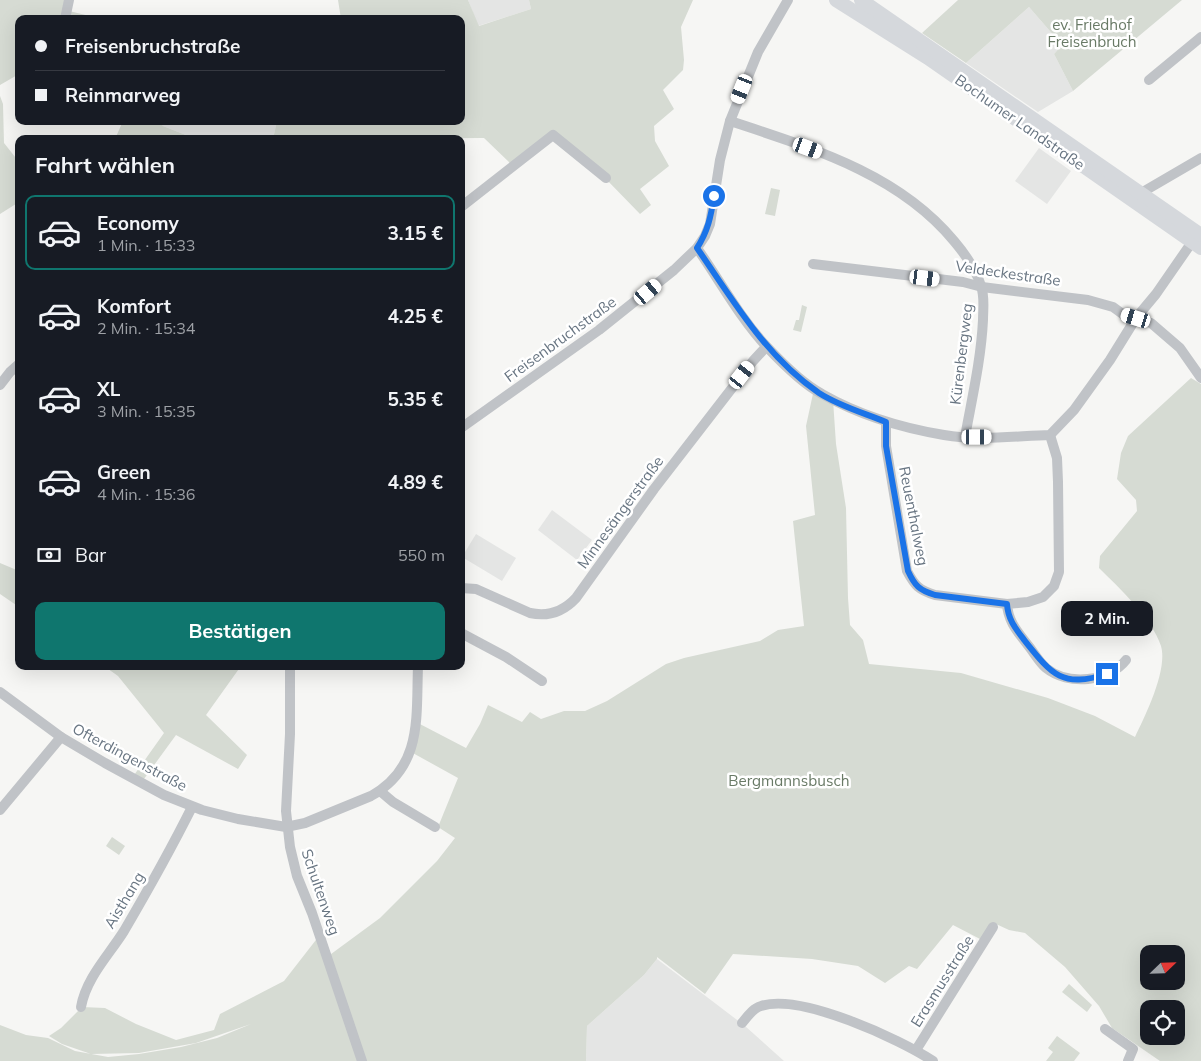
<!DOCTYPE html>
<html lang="de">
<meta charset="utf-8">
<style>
:root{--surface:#171b24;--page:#20242c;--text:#f1f3f6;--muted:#9ea1a6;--line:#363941;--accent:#0f766e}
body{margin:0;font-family:Mulish,sans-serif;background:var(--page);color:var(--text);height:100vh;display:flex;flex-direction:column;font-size:19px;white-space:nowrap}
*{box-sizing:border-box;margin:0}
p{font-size:16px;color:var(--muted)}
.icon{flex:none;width:28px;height:28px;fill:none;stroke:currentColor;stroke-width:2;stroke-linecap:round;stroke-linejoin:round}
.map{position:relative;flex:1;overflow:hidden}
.sheet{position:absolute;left:15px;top:135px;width:450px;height:535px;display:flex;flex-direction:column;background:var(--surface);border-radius:10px;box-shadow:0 5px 20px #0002}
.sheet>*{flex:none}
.hud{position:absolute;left:15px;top:15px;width:450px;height:110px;border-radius:10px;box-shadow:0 5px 20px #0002;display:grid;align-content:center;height:110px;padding:0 20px;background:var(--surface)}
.needle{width:32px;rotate:67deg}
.controls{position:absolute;left:1140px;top:945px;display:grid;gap:10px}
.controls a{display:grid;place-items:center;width:45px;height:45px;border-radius:10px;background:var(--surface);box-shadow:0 5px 20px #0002;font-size:25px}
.end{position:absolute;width:22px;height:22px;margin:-11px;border:6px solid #1a73e8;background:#fff;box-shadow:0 0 0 2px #fff}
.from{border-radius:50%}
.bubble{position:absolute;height:35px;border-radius:10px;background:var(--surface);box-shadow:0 5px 20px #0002;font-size:16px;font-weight:700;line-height:35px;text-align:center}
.car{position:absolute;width:15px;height:30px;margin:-15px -8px;border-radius:6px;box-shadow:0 0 4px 1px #0007;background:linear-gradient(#fff 24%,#345 0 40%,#fff 0 76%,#345 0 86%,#fff 0)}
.hud b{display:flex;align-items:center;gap:18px;height:48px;font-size:19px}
.hud b+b{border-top:1px solid var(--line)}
.hud i{width:12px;height:12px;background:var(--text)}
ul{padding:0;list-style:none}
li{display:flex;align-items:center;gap:15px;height:75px;margin:0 10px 8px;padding:0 10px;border:2px solid transparent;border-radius:10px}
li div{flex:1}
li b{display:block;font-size:19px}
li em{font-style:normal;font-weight:700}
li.active{border-color:var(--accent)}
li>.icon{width:45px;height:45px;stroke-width:1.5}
h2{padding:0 20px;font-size:22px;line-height:60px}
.pay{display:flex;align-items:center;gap:12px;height:55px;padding:0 20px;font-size:19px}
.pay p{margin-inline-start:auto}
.primary-button{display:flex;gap:10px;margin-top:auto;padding:10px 20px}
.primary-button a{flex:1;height:58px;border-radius:10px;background:var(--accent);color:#fff;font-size:20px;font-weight:700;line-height:58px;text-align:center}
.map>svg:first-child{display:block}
.built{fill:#e4e5e4}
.green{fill:#d6dbd3;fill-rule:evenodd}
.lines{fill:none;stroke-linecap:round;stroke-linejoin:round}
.street{stroke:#c0c3c7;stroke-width:10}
.secondary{stroke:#d5d8dc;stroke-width:14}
.route{stroke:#1a73e8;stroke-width:6}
.labels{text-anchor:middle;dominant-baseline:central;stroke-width:5;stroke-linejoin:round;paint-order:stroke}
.park-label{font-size:15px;fill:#697a66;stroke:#fff}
.street-label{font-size:15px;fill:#687582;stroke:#fff}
</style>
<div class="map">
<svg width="1201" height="1061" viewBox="0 0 1201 1061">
<rect width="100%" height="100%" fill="#f6f6f4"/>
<g class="built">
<path d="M 468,0 L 529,0 L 531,9 L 478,26 Z"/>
<path d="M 1029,7 L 1062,45 L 1054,54 L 1073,91 L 1038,112 L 966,63 Z"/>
<path d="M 159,121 L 277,121 L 273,139 L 196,139 L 163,126 Z"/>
<path d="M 1039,148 L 1071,171 L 1047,204 L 1015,181 Z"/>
<path d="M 552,510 L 592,540 L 577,560 L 538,530 Z"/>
<path d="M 476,534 L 516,558 L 502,581 L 462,557 Z"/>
<path d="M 657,959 L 745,1026 L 784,1061 L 586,1061 L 587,1026 L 644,975 Z"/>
</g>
<g class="green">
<path d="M 0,0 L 68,0 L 65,10 L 102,19 L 19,19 L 19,74 L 0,85 Z"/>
<path d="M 338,0 L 468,0 L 479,26 L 531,9 L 529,0 L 693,0 L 681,27 L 684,60 L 683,70 L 663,90 L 674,109 L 654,126 L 655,141 L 669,166 L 640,189 L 651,205 L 640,214 L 605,178 L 553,135 L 513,166 L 484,138 L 273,139 L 277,121 L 461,121 L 461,19 L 341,19 Z"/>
<path d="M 958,0 L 1182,0 L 1073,91 L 1054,54 L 1062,45 L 1029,7 L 966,63 L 922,33 Z"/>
<path d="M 0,96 L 3,104 L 4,143 L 19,162 L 19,202 L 0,214 Z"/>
<path d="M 123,121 L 159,121 L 163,126 L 196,139 L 115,139 Z"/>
<path d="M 771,188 L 780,190 L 775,216 L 765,214 Z"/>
<path d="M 802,305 L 807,307 L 801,332 L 793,330 L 796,320 L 799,320 Z"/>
<path d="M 1191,378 L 1201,384 L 1201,1061 L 1160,1061 L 1112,1028 L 1099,1006 L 1065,967 L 1025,933 L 1009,930 L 996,924 L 980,939 L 953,925 L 917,969 L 909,966 L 885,983 L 858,966 L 812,959 L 733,954 L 705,994 L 657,957 L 657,959 L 644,975 L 587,1026 L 586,1061 L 0,1061 L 0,1025 L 26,1035 L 48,1038 L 75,1051 L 108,1057 L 139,1054 L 181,1047 L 217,1038 L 251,1024 L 196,1043 L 139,1053 L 91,1054 L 62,1044 L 49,1036 L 61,1028 L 82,1007 L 105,1008 L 136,1024 L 176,1040 L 214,1030 L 220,1014 L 284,981 L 319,936 L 327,957 L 380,918 L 437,861 L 455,838 L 438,827 L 458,778 L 411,752 L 416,722 L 466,748 L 480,724 L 488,705 L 522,722 L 530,712 L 541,719 L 564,711 L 585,711 L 607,701 L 666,664 L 684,658 L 760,641 L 778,630 L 804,626 L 793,521 L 815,515 L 806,426 L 814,389 L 833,400 L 836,444 L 846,508 L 848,598 L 850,625 L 863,640 L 869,664 L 961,673 L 1048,698 L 1095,716 L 1135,737 C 1145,716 1168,670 1161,646 C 1152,618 1120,589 1099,568 L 1100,556 L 1137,511 L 1136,500 L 1117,479 L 1121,453 L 1128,436 ZM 1149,954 L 1176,954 L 1176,981 L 1149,981 ZM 1149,1009 L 1176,1009 L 1176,1036 L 1149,1036 Z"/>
<path d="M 0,563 L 19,571 L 19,607 L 0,594 Z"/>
<path d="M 104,666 L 241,666 L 206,715 L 247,755 L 238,769 L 176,735 L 141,783 L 132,778 L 164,733 L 118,676 Z"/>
<path d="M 112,837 L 125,846 L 119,855 L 106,846 Z"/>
<path d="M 1069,984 L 1092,1005 L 1087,1012 L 1062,992 Z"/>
<path d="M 1057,1036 L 1080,1053 L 1074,1061 L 1046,1061 L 1053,1052 L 1048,1048 Z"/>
</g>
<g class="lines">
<g class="street">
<path d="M 65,19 L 69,0"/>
<path d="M 1149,80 L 1201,37"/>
<path d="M 730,121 C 811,148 898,173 954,241 C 965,254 976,269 981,286 C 985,297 983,309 983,320 C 981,360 972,398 965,437"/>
<path d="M 1141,193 L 1201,158"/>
<path d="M 461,207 L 553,135 L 606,178"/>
<path d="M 697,248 C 720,281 740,318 767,347 C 782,363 803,384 822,394 C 859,415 902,428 944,435 C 978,441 1016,436 1050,435 L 1074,410 L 1110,360 L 1136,318 L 1156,294 L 1192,242"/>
<path d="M 813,264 L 963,282 L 982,287 L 1088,300 L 1113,307 L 1124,315 L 1151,323 L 1180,348 L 1201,378"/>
<path d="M 0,385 L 10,372 L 19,364"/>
<path d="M 886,422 L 886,446 L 907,571 C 915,586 919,590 935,595 L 1007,604 L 1028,602 L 1043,597 L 1054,586 L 1059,572 L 1058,482 L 1057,458 L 1050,435"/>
<path d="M 461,428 L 599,330 L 674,270 L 697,248 L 705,236 L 710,224 L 720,160 L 730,121 L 758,52 L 788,0"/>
<path d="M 461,588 L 476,589 L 530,613 C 548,617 563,612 576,598 L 654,489 L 753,361 L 766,347"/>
<path d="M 1007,604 C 1008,621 1017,631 1027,644 C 1033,651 1039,662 1046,668 C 1068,686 1109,682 1126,660"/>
<path d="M 461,633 L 506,657 L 542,681"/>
<path d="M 290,666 L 290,734 L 286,811 L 290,847 L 297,876 L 312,913 L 362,1061"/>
<path d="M 0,692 L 61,737 L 105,763 L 164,795 L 202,810 L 238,819 L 286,827 L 305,823 L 371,796 C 423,767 416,717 418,666"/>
<path d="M 380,791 L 393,802 L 435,827"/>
<path d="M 0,810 L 61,737"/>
<path d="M 81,1007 C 86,978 109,955 124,931 C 148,890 171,849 192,807"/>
<path d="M 742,1023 C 747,1017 753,1008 761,1006 C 801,993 899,1039 933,1061"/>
<path d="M 1105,1029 L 1133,1049 L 1128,1061"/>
<path d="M 916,1050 L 993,927"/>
</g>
<g class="secondary">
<path d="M 836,0 L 928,58 L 1201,248"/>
<path d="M 861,0 L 1201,235"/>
</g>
</g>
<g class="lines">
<path class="route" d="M 714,196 C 711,216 708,231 697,248 C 733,300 765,356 819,393 C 839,406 864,413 886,422 L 886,446 L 908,571 C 915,586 919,590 935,595 L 1007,604 C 1008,620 1016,629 1025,641 C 1052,675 1062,688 1107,674"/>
</g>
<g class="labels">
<g class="park-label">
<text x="1092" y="24">ev. Friedhof<tspan x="1092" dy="17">Freisenbruch</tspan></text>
<text x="789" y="780">Bergmannsbusch</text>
</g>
<g class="street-label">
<text transform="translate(1020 122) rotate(35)">Bochumer Landstraße</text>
<text transform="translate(1008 273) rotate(8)">Veldeckestraße</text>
<text transform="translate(560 339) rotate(-36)">Freisenbruchstraße</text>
<text transform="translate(961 354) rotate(-83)">Kürenbergweg</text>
<text transform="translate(620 512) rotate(-54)">Minnesängerstraße</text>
<text transform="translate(914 516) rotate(79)">Reuenthalweg</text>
<text transform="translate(130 757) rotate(28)">Ofterdingenstraße</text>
<text transform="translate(321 892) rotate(71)">Schultenweg</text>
<text transform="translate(124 900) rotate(-59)">Aisthang</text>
<text transform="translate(942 981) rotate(-58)">Erasmusstraße</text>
</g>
</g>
</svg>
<div class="controls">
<a><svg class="needle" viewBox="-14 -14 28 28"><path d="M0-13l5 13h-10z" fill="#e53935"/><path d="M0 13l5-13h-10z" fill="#9ea1a6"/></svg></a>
<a><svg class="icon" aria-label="locate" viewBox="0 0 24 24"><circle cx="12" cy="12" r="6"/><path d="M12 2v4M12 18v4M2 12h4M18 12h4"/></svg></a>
</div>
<i class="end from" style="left:714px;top:196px"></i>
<i class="end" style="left:1107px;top:674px"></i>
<div class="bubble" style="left:1061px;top:601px;width:92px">2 Min.</div>
<i class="car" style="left:742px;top:89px;rotate:202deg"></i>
<i class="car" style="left:808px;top:148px;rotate:110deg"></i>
<i class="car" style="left:925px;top:278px;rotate:97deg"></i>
<i class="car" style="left:648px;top:292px;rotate:50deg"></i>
<i class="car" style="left:1136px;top:318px;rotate:287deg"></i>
<i class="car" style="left:742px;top:375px;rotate:38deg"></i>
<i class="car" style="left:977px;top:437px;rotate:90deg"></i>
<div class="hud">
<b><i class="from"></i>Freisenbruchstraße</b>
<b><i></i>Reinmarweg</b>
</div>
<section class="sheet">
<h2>Fahrt wählen</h2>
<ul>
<li class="active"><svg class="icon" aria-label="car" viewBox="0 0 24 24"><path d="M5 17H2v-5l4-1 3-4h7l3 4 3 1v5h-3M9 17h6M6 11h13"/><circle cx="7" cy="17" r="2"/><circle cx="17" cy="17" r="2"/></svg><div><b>Economy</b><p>1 Min. · 15:33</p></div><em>3.15 €</em></li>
<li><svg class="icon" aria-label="car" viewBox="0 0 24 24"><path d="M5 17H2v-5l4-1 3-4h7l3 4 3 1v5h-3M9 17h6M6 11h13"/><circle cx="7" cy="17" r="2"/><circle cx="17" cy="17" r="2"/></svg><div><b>Komfort</b><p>2 Min. · 15:34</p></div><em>4.25 €</em></li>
<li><svg class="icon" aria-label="car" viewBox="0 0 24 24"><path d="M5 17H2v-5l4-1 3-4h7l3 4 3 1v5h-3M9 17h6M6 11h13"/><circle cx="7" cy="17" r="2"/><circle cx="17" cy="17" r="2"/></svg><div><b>XL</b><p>3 Min. · 15:35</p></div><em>5.35 €</em></li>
<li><svg class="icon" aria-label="car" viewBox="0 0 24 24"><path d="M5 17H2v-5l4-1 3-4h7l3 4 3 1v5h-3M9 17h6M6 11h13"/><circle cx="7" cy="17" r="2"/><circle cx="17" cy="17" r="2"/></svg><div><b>Green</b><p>4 Min. · 15:36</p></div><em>4.89 €</em></li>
</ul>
<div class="pay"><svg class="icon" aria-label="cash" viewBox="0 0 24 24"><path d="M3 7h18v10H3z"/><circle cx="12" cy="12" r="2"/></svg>Bar<p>550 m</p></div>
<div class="primary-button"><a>Bestätigen</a></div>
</section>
</div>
